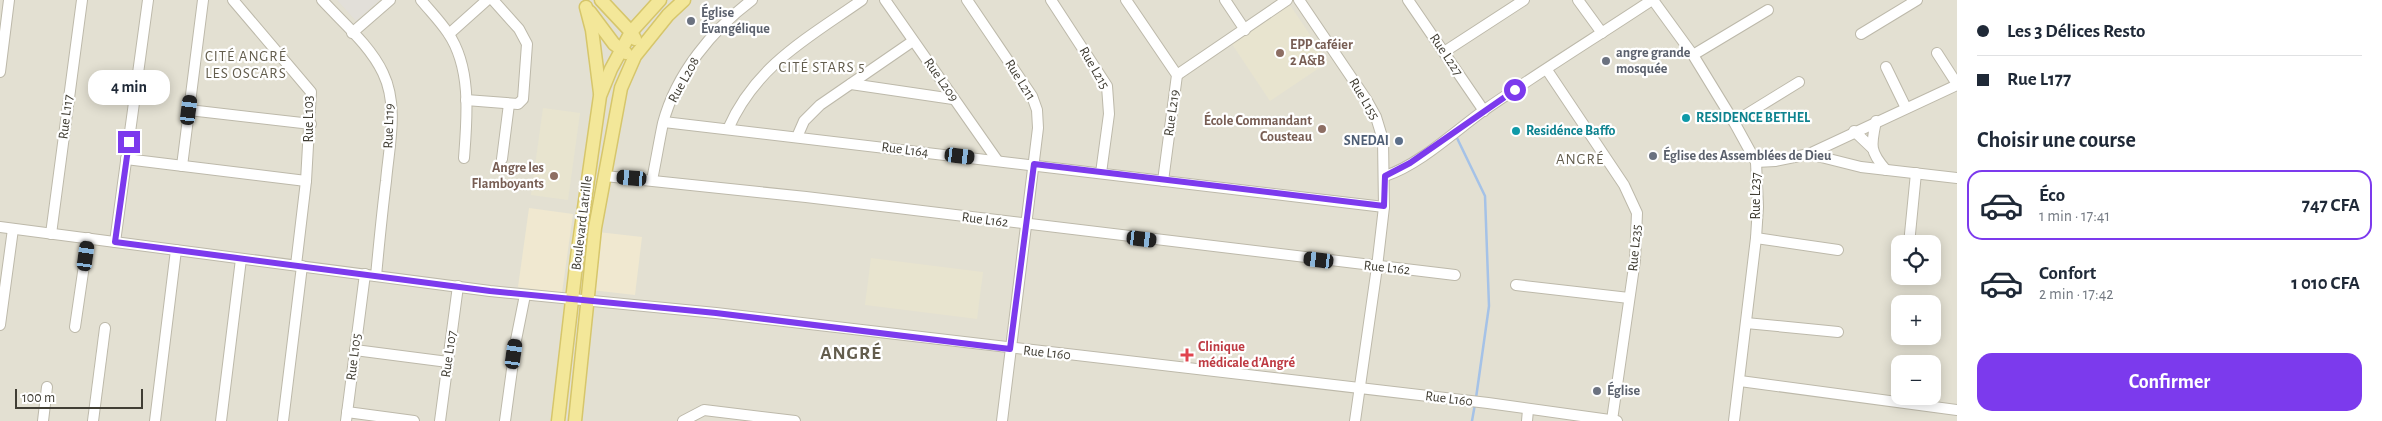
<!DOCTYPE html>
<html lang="fr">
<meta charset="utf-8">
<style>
:root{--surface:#fff;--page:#f6f6f7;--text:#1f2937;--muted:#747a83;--line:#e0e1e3;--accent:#7c3aed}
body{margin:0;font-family:"Alegreya Sans",sans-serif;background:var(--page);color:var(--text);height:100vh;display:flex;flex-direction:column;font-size:19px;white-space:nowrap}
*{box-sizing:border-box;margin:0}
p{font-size:16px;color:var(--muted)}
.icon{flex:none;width:28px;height:28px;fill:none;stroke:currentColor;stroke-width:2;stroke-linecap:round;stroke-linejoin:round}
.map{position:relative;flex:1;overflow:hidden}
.panel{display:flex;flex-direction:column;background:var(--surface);width:425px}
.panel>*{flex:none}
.guide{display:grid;align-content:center;height:110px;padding:0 20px;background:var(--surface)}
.tools{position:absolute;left:1891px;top:235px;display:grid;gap:10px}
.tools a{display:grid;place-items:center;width:50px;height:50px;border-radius:10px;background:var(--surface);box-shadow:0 2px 12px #0003;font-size:25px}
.scale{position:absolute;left:15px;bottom:12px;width:128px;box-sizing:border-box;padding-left:5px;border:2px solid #413e34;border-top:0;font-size:14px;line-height:18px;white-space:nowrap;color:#413e34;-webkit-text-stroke:4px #fff;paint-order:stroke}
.end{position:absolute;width:22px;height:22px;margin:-11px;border:6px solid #7c3aed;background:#fff;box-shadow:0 0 0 2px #fff}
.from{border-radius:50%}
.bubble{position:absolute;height:35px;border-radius:15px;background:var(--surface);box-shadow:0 2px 12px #0003;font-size:16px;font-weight:600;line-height:35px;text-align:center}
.car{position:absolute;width:15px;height:30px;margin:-15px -8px;border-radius:6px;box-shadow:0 0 4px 1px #0007;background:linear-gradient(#222 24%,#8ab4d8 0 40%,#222 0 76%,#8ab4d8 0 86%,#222 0)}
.guide b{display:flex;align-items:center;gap:18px;height:48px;font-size:19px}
.guide b+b{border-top:1px solid var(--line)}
.guide i{width:12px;height:12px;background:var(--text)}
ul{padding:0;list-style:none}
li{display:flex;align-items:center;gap:15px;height:70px;margin:0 10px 8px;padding:0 10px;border:2px solid transparent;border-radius:15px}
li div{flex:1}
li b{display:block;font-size:19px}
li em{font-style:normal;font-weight:600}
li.current{border-color:var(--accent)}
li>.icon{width:45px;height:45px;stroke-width:1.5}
h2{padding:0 20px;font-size:22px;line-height:60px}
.cta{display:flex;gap:10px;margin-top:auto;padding:10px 20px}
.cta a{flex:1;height:58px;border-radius:15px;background:var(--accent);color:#fff;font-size:20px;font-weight:600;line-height:58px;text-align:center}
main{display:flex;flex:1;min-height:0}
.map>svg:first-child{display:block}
.residential{fill:#e3e0d2;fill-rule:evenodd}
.commercial{fill:#f0e8d0}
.industrial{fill:#e2dfd9}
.education{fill:#e8e4cf}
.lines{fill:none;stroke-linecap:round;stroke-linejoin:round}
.stream{stroke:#a5c2e7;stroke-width:2.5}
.minor-casing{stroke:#bdb9aa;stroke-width:12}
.major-casing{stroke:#d6c66b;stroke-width:15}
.minor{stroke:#fff;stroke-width:10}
.major{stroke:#f3e799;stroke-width:12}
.route{stroke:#7c3aed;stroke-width:6}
.worship-dot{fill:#6b7280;stroke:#fff;stroke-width:2}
.education-dot{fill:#8d6e63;stroke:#fff;stroke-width:2}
.culture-dot{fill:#0f9aa8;stroke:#fff;stroke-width:2}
.service-dot{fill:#5c6f8a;stroke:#fff;stroke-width:2}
.health-dot{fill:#e0444e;stroke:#fff;stroke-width:2}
.labels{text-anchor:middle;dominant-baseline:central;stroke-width:4.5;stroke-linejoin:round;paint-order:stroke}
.worship-label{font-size:14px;font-weight:bold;fill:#5b616d;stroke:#fff;text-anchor:start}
.education-label{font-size:14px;font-weight:bold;fill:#785e54;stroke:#fff;text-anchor:end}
.street-label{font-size:14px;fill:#413e34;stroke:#fff}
.culture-label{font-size:14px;font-weight:bold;fill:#0d838f;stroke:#fff;text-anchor:start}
.service-label{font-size:14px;font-weight:bold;fill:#4e5e75;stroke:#fff;text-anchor:end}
.health-label{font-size:14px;font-weight:bold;fill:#be3a42;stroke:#fff;text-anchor:start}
.neighbourhood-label{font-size:15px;letter-spacing:1px;fill:#635d4d;stroke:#fff}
.district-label{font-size:19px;font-weight:bold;letter-spacing:1px;fill:#635d4d;stroke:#fff}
</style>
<main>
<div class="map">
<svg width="1957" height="421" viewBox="0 0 1957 421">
<rect width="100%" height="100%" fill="#f0eee4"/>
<path class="residential" d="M 0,0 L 1957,0 L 1957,421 L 0,421 ZM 1900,244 L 1932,244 L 1932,276 L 1900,276 ZM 1900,304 L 1932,304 L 1932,336 L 1900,336 ZM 1900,364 L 1932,364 L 1932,396 L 1900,396 Z"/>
<g class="commercial">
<path d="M 529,208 L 573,214 L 562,293 L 518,287 Z"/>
<path d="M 598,232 L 642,237 L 635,295 L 591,290 Z"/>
</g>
<path class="industrial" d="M 337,0 L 380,0 L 356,21 Z"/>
<g class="education">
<path d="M 1290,5 L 1328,62 L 1270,101 L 1232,44 Z"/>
<path d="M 543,108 L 580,113 L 568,200 L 531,195 Z"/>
<path d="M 871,258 L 983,272 L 977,319 L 865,305 Z"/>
</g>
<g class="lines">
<g class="stream">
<path d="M 1457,138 L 1485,196 L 1489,306 L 1476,398"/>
<path d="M 1472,421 L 1475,404"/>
</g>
<defs>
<g id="minor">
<path d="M 233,0 L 311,92 L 306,181 L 296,265"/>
<path d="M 322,0 C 342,22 370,45 383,73 C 399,106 389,146 386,181 C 382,213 379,244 376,276"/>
<path d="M 421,0 C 430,11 440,21 448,33 C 472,68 467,118 464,158"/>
<path d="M 885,0 L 997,160"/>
<path d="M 967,0 L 1032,96 L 1037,110 L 1038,128 L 1002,421"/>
<path d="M 1051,0 L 1107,86 L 1109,114 L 1101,173"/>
<path d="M 1126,0 L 1177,75 L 1163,181"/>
<path d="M 1225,0 L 1245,30"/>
<path d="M 1299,0 L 1366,99 L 1376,117 L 1383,140 L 1384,207 L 1377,267 L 1355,421"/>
<path d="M 1408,0 L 1484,111"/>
<path d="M 1578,0 L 1602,33"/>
<path d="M 1653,0 L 1693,55 L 1734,122 L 1756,162 L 1758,207 L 1756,238 L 1734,421"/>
<path d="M 352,33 L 390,0"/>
<path d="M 449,34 L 487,0"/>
<path d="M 1861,34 L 1917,0"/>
<path d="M 1444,52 L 1524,0"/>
<path d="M 1937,53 L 1957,84"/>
<path d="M 1693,55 L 1768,10"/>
<path d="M 1886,67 L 1906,108"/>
<path d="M 1547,70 L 1624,185 L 1637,213 L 1635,260 L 1612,420"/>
<path d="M 0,72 L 9,0"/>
<path d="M 1177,75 L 1287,0"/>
<path d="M 851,84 L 953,99"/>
<path d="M 466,100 L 518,104 L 523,99 L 527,44 L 519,29 L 493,0"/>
<path d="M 189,110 L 311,124"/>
<path d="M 1876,121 C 1871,145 1869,151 1886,170"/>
<path d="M 664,122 L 1384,207"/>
<path d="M 1734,122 L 1799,82"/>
<path d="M 728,129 C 756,65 808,38 862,0"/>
<path d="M 1854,131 L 1872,148"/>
<path d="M 797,137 L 804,121 L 820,105 L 913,41"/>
<path d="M 1809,154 L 1861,167 L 1957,178"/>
<path d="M 126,159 L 306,181"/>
<path d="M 502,159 L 509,104"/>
<path d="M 1756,162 L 1775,161 L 1809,154 L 1957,85"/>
<path d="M 182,166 L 203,0"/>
<path d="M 605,176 L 806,197 L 1455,275"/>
<path d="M 1385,176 C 1419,165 1454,132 1483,111 C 1538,73 1596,37 1652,0"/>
<path d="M 652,180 C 656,161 659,142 663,123 C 676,74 712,30 752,0"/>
<path d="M 0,227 L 490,291 L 716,313 L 1488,403 L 1617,421"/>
<path d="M 51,234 L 82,0"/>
<path d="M 1756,238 L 1838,250"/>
<path d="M 115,242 L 148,0"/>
<path d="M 1909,244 L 1916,173"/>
<path d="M 1516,285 L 1629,298"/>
<path d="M 1746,323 L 1838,332"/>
<path d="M 0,325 L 13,229"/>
<path d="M 75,327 L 88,238"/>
<path d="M 355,350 L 448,362"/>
<path d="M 1740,381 L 1957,410"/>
<path d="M 347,412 L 414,421"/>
<path d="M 43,421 L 47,387"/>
<path d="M 93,421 L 105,328"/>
<path d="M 155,421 L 176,250"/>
<path d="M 221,421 L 241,259"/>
<path d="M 283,421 L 302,266"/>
<path d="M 346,421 L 365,274"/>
<path d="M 440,421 L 458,286"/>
<path d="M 505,421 L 516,340 L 525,295"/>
<path d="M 683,421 L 704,410 L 795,421"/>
<path d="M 1527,421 L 1528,410"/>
</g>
<g id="major">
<path d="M 601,0 L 631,32 L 635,39"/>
<path d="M 586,7 L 592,30 L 600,93"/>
<path d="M 590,12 L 614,44 L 626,53"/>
<path d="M 558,421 L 577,257 L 600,96 L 611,69 L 631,32 L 660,0"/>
<path d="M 575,421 L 595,228 L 621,88 L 635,56 L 668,15 L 684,0"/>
</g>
</defs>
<use href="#minor" class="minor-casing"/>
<use href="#major" class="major-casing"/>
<use href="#minor" class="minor"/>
<use href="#major" class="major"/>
</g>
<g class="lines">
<path class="route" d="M 129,142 L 115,242 L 490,291 L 716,313 L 1010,349 L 1034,164 L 1384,206 L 1385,176 L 1410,163 L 1515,90"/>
</g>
<g class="worship-dot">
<circle cx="691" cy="21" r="5"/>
<circle cx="1606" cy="61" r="5"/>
<circle cx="1653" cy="156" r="5"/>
<circle cx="1597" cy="391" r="5"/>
</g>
<g class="education-dot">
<circle cx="1280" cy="53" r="5"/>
<circle cx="1322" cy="129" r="5"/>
<circle cx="554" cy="176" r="5"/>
</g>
<g class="culture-dot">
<circle cx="1686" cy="118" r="5"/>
<circle cx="1516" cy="131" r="5"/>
</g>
<circle class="service-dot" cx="1399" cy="141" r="5"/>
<path class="health-dot" d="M1184.5 347.5h5v5h5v5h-5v5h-5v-5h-5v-5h5z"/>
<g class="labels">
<g class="worship-label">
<text x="701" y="13">Église<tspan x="701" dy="16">Évangélique</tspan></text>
<text x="1616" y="53">angre grande<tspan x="1616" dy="16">mosquée</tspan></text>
<text x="1663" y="156">Église des Assemblées de Dieu</text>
<text x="1607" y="391">Église</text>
</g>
<g class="education-label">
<text x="1290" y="45" text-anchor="start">EPP caféier<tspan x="1290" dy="16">2 A&amp;B</tspan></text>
<text x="1312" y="121">École Commandant<tspan x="1312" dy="16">Cousteau</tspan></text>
<text x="544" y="168">Angre les<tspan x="544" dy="16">Flamboyants</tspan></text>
</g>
<g class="street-label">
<text transform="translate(1446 55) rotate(56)">Rue L227</text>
<text transform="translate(1094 68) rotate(60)">Rue L215</text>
<text transform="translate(684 80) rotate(-61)">Rue L208</text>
<text transform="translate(941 80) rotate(55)">Rue L209</text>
<text transform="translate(1020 80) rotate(58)">Rue L211</text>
<text transform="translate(1364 99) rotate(59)">Rue L155</text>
<text transform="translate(1172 113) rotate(-82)">Rue L219</text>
<text transform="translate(66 117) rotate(-83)">Rue L117</text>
<text transform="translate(309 119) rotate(-90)">Rue L103</text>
<text transform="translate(389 126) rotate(-88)">Rue L119</text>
<text transform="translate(905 150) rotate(7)">Rue L164</text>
<text transform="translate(1756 196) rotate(-90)">Rue L237</text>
<text transform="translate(985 220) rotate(7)">Rue L162</text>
<text transform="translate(582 223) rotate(-83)">Boulevard Latrille</text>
<text transform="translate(1635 248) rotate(-85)">Rue L235</text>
<text transform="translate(1387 268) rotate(6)">Rue L162</text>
<text transform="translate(1047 353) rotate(6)">Rue L160</text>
<text transform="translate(449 354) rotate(-82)">Rue L107</text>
<text transform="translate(354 357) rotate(-83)">Rue L105</text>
<text transform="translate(1449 399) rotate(7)">Rue L160</text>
</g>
<g class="culture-label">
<text x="1696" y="118">RESIDENCE BETHEL</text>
<text x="1526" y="131">Residénce Baffo</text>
</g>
<g class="service-label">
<text x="1389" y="141">SNEDAI</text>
</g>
<g class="health-label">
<text x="1198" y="347">Clinique<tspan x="1198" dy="16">médicale d’Angré</tspan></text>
</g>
<g class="neighbourhood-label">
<text x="246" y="56">CITÉ ANGRÉ<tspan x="246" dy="17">LES OSCARS</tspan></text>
<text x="822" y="67">CITÉ STARS 5</text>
<text x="1580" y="159">ANGRÉ</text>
</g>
<g class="district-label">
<text x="851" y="353">ANGRÉ</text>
</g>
</g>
</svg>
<div class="tools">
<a><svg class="icon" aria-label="locate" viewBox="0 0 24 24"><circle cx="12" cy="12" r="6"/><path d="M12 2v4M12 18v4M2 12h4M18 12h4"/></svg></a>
<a>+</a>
<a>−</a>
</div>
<div class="scale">100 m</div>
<i class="end from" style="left:1515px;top:90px"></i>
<i class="end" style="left:129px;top:142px"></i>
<div class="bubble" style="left:88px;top:70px;width:82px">4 min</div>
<i class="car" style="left:189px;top:110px;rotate:7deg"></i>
<i class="car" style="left:960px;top:156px;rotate:97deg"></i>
<i class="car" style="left:632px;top:178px;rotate:275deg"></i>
<i class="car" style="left:1142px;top:239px;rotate:97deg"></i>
<i class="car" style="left:86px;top:256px;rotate:8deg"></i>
<i class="car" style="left:1319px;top:260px;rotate:277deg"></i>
<i class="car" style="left:514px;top:354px;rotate:8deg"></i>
</div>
<section class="panel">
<div class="guide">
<b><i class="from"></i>Les 3 Délices Resto</b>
<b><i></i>Rue L177</b>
</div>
<h2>Choisir une course</h2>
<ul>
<li class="current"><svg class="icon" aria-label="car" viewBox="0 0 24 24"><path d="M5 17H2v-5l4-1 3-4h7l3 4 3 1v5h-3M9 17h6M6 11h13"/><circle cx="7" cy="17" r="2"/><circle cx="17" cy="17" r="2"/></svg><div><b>Éco</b><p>1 min · 17:41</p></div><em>747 CFA</em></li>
<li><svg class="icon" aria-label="car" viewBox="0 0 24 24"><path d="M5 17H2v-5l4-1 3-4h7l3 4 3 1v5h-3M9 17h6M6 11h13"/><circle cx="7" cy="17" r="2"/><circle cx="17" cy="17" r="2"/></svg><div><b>Confort</b><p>2 min · 17:42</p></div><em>1 010 CFA</em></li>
</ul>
<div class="cta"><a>Confirmer</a></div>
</section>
</main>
